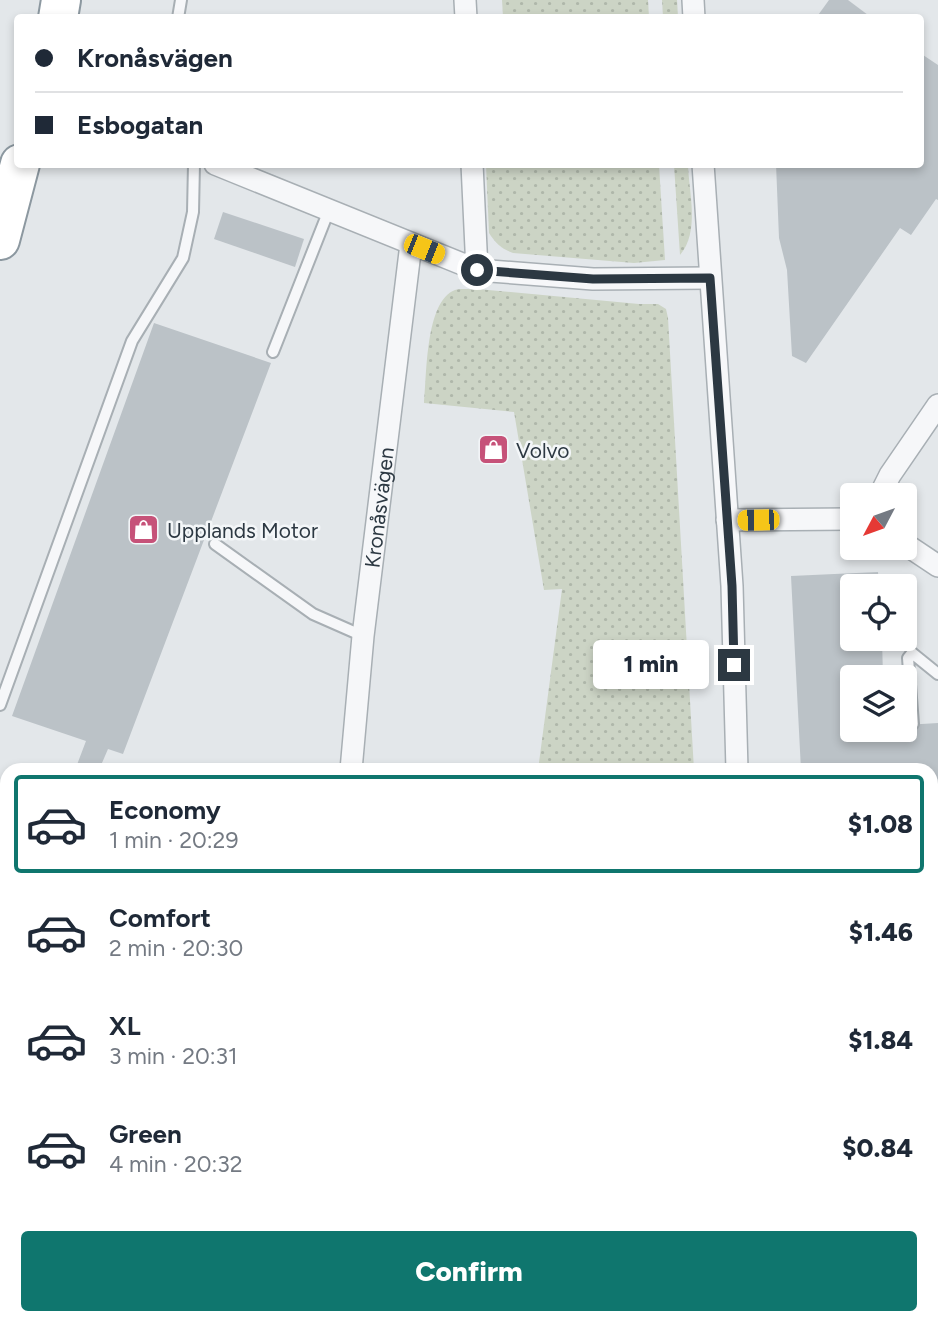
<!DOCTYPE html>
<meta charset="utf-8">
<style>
:root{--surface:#fff;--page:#f2f2f3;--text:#1f2937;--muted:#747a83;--line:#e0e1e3;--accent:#0f766e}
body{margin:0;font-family:Figtree,sans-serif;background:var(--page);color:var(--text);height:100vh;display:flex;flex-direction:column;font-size:26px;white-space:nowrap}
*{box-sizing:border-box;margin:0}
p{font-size:23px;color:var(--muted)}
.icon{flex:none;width:38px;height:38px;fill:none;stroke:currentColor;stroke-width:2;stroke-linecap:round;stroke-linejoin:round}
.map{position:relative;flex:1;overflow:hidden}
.sheet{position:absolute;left:0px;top:763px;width:938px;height:562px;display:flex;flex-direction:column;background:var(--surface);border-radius:21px 21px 0 0;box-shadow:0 4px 10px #0003}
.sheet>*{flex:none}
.top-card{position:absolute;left:14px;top:14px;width:910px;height:154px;border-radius:7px;box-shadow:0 4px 10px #0003;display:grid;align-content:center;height:154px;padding:0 21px;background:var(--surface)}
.needle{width:46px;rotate:229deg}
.fabs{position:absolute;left:840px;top:483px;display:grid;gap:14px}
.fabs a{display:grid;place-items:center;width:77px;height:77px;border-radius:7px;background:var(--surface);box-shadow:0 4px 10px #0003;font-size:35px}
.end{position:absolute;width:32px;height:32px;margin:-16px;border:9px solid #2c3842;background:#fff;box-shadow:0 0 0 4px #fff}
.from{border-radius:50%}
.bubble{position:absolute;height:49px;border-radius:7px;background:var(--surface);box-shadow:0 4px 10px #0003;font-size:23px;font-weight:800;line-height:49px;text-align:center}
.car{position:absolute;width:21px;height:42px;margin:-21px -10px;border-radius:9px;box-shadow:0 0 5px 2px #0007;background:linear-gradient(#f5c518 24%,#345 0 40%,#f5c518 0 76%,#345 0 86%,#f5c518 0)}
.top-card b{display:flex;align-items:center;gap:24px;height:66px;font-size:26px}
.top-card b+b{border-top:2px solid var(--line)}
.top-card i{width:18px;height:18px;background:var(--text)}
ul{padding:12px 0 0;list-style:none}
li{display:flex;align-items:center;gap:21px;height:98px;margin:0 14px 10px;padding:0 7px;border:4px solid transparent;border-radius:7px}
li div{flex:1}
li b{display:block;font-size:26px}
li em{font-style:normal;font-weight:800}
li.current{border-color:var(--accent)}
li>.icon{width:63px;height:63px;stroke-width:1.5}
.button{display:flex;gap:14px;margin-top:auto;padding:14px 21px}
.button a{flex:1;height:80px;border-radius:7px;background:var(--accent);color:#fff;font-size:28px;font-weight:800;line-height:80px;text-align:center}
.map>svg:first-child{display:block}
.grass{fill:url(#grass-dots)}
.forest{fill:url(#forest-crowns)}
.building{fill:#bbc2c7}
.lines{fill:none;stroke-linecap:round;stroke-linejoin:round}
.lane-casing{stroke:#a8afb4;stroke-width:14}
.street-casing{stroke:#a8afb4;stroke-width:24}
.highway-casing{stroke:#8c98a0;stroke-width:42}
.lane{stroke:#f6f7f9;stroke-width:10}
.street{stroke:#f6f7f9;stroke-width:21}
.highway{stroke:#fff;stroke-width:38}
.route{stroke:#2c3842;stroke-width:9}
.labels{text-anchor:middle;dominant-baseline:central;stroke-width:5;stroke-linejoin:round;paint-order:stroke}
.poi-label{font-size:21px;fill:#2c3842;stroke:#f3f6f8;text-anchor:start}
.street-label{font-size:21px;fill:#2c3842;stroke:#f3f6f8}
</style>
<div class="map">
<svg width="938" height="1324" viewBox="0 0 938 1324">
<defs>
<pattern id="grass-dots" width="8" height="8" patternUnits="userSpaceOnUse" patternTransform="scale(1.75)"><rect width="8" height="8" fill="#ccd4c5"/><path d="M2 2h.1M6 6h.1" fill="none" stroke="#afb7aa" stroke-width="1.8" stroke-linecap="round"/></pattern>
<pattern id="forest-crowns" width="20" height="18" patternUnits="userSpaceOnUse" patternTransform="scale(1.75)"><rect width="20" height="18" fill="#ccd4c5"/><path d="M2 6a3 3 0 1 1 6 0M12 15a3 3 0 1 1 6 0" fill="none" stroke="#afb7aa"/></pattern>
</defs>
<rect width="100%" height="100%" fill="#e3e7ea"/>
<g class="grass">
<path d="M 502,0 L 648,0 L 649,17 L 503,17 Z"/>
<path d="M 662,0 L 677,0 L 678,17 L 663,17 Z"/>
<path d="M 486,165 L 659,165 L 665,260 L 634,263 L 513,253 C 502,249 496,244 489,233 Z"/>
<path d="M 674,165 L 688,165 C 689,193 700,232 680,255 Z"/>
<path d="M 477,289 L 639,304 L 658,304 L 666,309 L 668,318 L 694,770 L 538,770 L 562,589 L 544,590 L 514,412 L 424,403 C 427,376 425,301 455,290 C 461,288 470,290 477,289 Z"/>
<path d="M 405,1318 L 566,1318 L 564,1324 L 403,1324 Z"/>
</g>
<path class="forest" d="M 931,1060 L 938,1060 L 938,1296 L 931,1297 Z"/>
<g class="building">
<path d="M 829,0 L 848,0 L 872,18 L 816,18 Z"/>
<path d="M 920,53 L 938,65 L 938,200 L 936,199 L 911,235 L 900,228 L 806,363 L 792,356 L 787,270 L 779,238 L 776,164 L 920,164 Z"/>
<path d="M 223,212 L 304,239 L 295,267 L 214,239 Z"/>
<path d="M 154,323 L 271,363 L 123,754 L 108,749 L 99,770 L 75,770 L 86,741 L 12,716 Z"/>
<path d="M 878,572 L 879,586 L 852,586 L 852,639 L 882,639 L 883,677 L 852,677 L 852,730 L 905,730 L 905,725 L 938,723 L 938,944 L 931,945 L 931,770 L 801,770 L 791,576 Z"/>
<path d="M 7,888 L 7,1017 L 0,1014 L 0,904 Z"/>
<path d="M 271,1318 L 367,1318 L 365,1324 L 269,1324 Z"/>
</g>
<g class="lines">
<defs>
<g id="lane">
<path d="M 178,18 L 181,0"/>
<path d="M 273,352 L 329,210"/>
<path d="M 215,544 L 313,614 L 363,636"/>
<path d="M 0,705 L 132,341 L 183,258 L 193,212 L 194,164"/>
<path d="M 913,724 L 908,658 L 912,653 L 938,674"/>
<path d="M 936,958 L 938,1015"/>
<path d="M 931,1022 L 938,1022"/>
<path d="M 0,1166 L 7,1169"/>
</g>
<g id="street">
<path d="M 465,0 L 466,18"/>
<path d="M 693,0 L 694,18"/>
<path d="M 215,164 L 477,270 L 593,279 L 710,278"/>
<path d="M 472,164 L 477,270"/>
<path d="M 703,164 L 732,586 L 737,770"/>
<path d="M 880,495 L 890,475 L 938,405"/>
<path d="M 727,520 L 852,519"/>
<path d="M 905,544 L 938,566"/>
<path id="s1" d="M 351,770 L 363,636 L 411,244"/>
<path d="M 0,1321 L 4,1324"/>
<path d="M 212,1324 L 213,1318"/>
<path d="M 616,1324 L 618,1318"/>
</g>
<g id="highway">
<path d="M 58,18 L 61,0"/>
<path d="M 0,240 L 20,164"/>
</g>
</defs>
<use href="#lane" class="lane-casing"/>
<use href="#street" class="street-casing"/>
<use href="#highway" class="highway-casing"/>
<use href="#lane" class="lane"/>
<use href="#street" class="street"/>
<use href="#highway" class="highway"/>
</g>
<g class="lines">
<path class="route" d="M 477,270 L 593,279 L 710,278 L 732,586 L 734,665"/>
</g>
<defs>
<symbol id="shop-square" viewBox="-11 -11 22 22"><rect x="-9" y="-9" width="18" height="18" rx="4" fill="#c65279" stroke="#f3f6f8"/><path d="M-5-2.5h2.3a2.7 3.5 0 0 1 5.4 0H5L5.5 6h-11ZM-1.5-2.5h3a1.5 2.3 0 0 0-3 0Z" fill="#fff"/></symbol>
</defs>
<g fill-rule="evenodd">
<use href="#shop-square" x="476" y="432" width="35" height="35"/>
<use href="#shop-square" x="126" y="512" width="35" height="35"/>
</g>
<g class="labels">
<g class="poi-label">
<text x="516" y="450">Volvo</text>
<text x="167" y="530">Upplands Motor</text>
</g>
<g class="street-label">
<text stroke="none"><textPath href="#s1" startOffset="264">Kronåsvägen</textPath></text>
</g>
</g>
</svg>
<div class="fabs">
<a><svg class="needle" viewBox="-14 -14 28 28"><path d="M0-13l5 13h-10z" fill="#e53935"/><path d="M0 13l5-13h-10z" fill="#747a83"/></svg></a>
<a><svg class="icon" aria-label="locate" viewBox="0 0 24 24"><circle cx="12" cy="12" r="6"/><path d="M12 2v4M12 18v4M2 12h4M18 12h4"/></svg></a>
<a><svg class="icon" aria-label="layers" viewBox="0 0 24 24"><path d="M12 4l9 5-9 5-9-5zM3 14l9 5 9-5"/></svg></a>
</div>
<i class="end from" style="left:477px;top:270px"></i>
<i class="end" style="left:734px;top:665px"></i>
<div class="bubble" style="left:593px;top:640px;width:116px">1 min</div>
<i class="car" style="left:424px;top:249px;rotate:112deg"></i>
<i class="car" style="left:758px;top:520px;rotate:269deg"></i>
<div class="top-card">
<b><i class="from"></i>Kronåsvägen</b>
<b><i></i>Esbogatan</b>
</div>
<section class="sheet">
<ul>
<li class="current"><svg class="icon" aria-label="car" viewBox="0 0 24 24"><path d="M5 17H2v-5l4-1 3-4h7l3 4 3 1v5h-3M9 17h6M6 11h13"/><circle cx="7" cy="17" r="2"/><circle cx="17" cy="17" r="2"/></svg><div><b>Economy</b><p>1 min · 20:29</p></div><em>$1.08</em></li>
<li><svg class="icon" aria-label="car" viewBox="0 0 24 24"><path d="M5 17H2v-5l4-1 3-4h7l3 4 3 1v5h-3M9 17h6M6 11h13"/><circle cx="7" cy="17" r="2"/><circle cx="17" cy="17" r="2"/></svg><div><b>Comfort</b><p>2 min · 20:30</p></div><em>$1.46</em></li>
<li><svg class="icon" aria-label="car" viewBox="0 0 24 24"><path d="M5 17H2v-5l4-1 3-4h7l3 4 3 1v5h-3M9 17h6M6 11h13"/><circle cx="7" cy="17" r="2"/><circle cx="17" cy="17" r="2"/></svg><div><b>XL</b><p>3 min · 20:31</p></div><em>$1.84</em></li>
<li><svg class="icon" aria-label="car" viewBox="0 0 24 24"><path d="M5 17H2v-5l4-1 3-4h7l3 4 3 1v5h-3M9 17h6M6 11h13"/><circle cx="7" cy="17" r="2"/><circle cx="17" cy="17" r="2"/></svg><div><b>Green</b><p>4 min · 20:32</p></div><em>$0.84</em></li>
</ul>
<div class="button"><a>Confirm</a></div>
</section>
</div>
